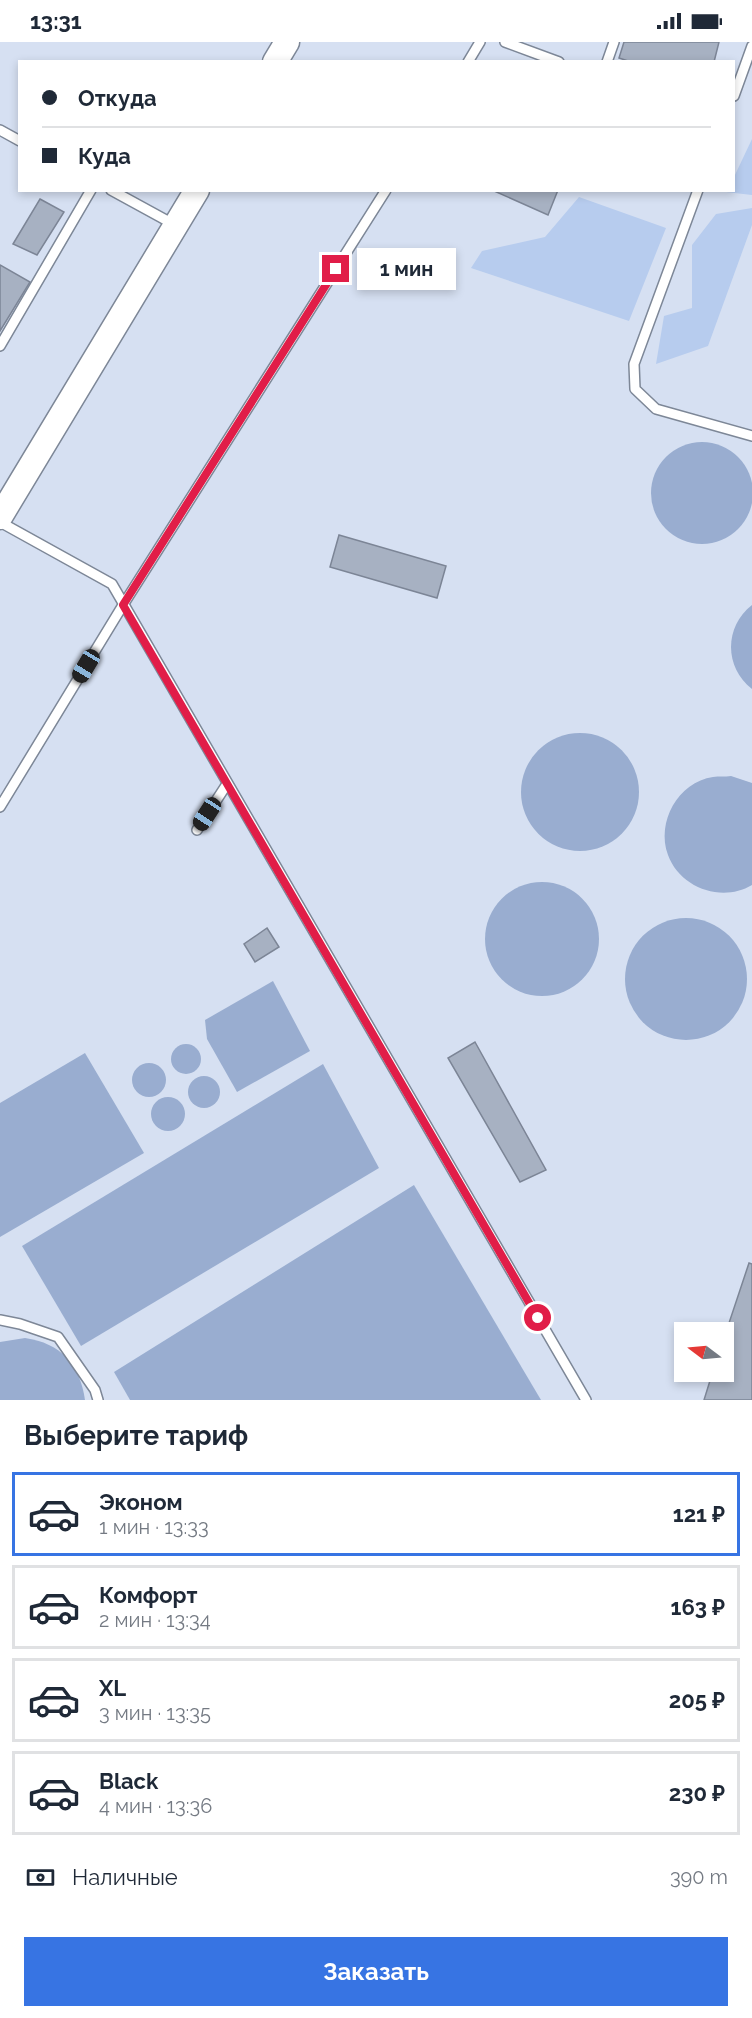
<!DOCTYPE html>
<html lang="ru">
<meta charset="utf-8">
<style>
:root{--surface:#fff;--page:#f2f2f3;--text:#1f2937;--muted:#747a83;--line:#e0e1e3;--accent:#3774e3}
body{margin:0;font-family:Raleway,sans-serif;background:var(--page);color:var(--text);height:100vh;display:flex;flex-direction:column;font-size:22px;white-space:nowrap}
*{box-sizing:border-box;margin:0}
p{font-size:20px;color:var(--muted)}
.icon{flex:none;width:33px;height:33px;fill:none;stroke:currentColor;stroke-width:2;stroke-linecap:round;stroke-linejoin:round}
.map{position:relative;height:1358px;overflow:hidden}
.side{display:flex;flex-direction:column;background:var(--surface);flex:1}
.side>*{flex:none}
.guide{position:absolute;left:18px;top:18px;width:717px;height:132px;border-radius:0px;box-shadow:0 3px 9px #0003;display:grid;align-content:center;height:132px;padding:0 24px;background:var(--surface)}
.needle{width:39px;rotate:286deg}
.fabs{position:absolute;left:674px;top:1280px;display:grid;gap:12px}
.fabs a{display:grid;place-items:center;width:60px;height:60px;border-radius:0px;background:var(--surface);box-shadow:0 3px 9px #0003;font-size:30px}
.end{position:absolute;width:27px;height:27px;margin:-14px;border:8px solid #e11d48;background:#fff;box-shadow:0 0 0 3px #fff}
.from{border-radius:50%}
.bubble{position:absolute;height:42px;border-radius:0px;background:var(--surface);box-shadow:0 3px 9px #0003;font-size:20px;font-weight:700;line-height:42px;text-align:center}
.car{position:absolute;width:18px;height:36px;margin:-18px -9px;border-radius:8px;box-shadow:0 0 4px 2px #0007;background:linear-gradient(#222 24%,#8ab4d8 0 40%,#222 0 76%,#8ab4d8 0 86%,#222 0)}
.guide b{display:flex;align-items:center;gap:21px;height:57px;font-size:22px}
.guide b+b{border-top:2px solid var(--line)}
.guide i{width:15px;height:15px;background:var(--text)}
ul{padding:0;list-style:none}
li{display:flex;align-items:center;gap:18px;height:84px;margin:0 12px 9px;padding:0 12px;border:3px solid var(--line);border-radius:0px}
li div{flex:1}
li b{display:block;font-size:22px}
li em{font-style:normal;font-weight:700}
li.current{border-color:var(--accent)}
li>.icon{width:54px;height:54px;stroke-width:1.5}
h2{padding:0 24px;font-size:27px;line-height:72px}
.pay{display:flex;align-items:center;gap:15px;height:66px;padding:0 24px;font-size:22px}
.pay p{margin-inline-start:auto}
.primary-button{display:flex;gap:12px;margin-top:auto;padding:12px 24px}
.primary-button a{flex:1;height:69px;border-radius:0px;background:var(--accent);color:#fff;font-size:24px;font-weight:700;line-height:69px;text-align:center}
.status{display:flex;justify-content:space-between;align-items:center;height:42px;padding:0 30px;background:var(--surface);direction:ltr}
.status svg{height:16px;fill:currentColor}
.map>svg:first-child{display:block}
.green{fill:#b7ccee}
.water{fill:#99add0}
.building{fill:#a7b1c2;stroke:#7c8596;stroke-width:1.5}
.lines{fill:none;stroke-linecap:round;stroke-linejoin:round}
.service-casing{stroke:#7d8797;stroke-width:12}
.tertiary-casing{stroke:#7d8797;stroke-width:27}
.service{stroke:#fff;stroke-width:9}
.tertiary{stroke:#fff;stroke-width:24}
.route{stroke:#e11d48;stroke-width:8}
</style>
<div class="status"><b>13:31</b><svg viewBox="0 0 49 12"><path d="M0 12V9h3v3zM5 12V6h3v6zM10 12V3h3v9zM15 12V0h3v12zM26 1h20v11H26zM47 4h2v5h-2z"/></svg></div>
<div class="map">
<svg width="752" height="1358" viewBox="0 0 752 1358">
<rect width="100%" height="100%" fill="#d6e0f2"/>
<g class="green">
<path d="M 752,97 L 752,153 L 726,150 L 734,148 L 734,135 Z"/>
<path d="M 579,155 L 666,186 L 629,279 L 471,226 L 482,209 L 545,195 Z"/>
<path d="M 752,166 L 752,183 L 708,304 L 656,322 L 664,274 L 692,266 L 692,203 L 716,172 Z"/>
</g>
<g class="water">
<circle cx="702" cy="451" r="51"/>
<path d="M 752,563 L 752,647 C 724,625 724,585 752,563 Z"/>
<circle cx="580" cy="750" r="59"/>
<path d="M 731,734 L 752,741 L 752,843 C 722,861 680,846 668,813 C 656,780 678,740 713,735 C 719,734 725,735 731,734 Z"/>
<circle cx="542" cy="897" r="57"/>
<circle cx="686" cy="937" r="61"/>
<path d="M 273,939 L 310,1009 L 237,1050 L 207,997 L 205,978 Z"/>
<circle cx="186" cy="1017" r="15"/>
<path d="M 85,1011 L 144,1111 L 0,1195 L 0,1061 Z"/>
<circle cx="149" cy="1038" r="17"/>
<path d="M 323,1022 L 379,1126 L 81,1304 L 22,1204 Z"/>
<circle cx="204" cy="1050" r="16"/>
<circle cx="168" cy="1072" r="17"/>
<path d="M 414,1143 L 541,1358 L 130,1358 L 114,1330 Z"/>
<path d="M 25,1296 C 61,1301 80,1323 85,1358 L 0,1358 L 0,1300 Z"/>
</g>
<g class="building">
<path d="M 624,0 L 719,0 L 714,20 L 631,20 L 619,16 Z"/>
<path d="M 492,148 L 558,148 L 548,173 Z"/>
<path d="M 40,157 L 64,170 L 37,213 L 13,202 Z"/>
<path d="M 0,223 L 30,240 L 0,289 Z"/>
<path d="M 339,493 L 446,524 L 437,556 L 330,525 Z"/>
<path d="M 267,886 L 279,905 L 255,920 L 244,902 Z"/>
<path d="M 475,1000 L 546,1128 L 520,1140 L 448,1016 Z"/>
<path d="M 749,1221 L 752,1222 L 752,1358 L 704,1358 L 713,1329 L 723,1329 L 723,1299 Z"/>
</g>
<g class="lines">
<defs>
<g id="service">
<path d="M 505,0 L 559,20"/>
<path d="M 468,20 L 480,0"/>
<path d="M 607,20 L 614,0"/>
<path d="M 734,54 L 752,4"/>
<path d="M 0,88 L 20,99"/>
<path d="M 111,148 L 175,183"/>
<path d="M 698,148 L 634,322 L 635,347 L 656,367 L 752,394"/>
<path d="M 0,304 L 91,148"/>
<path d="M 0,480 L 112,542 L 586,1358"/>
<path d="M 0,765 L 123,563 L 386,148"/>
<path d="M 197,788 L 227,742"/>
<path d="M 0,1278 L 20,1282 L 58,1295 L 95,1348 L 98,1358"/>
</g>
<g id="tertiary">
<path d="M 275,20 L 287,0"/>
<path d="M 0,475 L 197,148"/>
</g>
</defs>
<use href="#service" class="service-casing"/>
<use href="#tertiary" class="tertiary-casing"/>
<use href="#service" class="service"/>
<use href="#tertiary" class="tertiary"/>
</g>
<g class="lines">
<path class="route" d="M 336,227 L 123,563 L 538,1276"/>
</g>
</svg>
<div class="fabs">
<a><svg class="needle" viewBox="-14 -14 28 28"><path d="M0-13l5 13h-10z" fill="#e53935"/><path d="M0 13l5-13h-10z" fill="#747a83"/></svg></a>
</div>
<i class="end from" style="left:538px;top:1276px"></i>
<i class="end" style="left:336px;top:227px"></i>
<div class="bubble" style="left:357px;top:206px;width:99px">1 мин</div>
<i class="car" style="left:86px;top:624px;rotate:211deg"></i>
<i class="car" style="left:207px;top:772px;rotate:213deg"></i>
<div class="guide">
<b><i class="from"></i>Откуда</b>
<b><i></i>Куда</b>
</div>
</div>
<section class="side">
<h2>Выберите тариф</h2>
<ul>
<li class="current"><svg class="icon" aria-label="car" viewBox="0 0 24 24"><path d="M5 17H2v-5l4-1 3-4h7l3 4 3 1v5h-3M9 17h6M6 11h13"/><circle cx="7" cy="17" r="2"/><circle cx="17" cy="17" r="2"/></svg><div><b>Эконом</b><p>1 мин · 13:33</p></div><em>121 ₽</em></li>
<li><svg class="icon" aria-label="car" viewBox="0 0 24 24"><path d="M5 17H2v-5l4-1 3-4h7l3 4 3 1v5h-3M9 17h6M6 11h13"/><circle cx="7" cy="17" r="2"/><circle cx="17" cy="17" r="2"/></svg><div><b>Комфорт</b><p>2 мин · 13:34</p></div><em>163 ₽</em></li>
<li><svg class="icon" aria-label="car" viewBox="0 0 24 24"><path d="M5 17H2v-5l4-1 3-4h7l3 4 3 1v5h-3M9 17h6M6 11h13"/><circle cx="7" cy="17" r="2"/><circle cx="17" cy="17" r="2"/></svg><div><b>XL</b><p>3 мин · 13:35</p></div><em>205 ₽</em></li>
<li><svg class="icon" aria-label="car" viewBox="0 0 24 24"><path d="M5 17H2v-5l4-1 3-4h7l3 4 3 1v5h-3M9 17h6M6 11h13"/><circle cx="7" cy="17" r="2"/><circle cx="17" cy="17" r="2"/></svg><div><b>Black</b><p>4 мин · 13:36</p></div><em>230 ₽</em></li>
</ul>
<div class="pay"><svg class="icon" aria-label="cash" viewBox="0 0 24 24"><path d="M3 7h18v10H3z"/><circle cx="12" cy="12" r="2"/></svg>Наличные<p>390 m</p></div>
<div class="primary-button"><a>Заказать</a></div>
</section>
